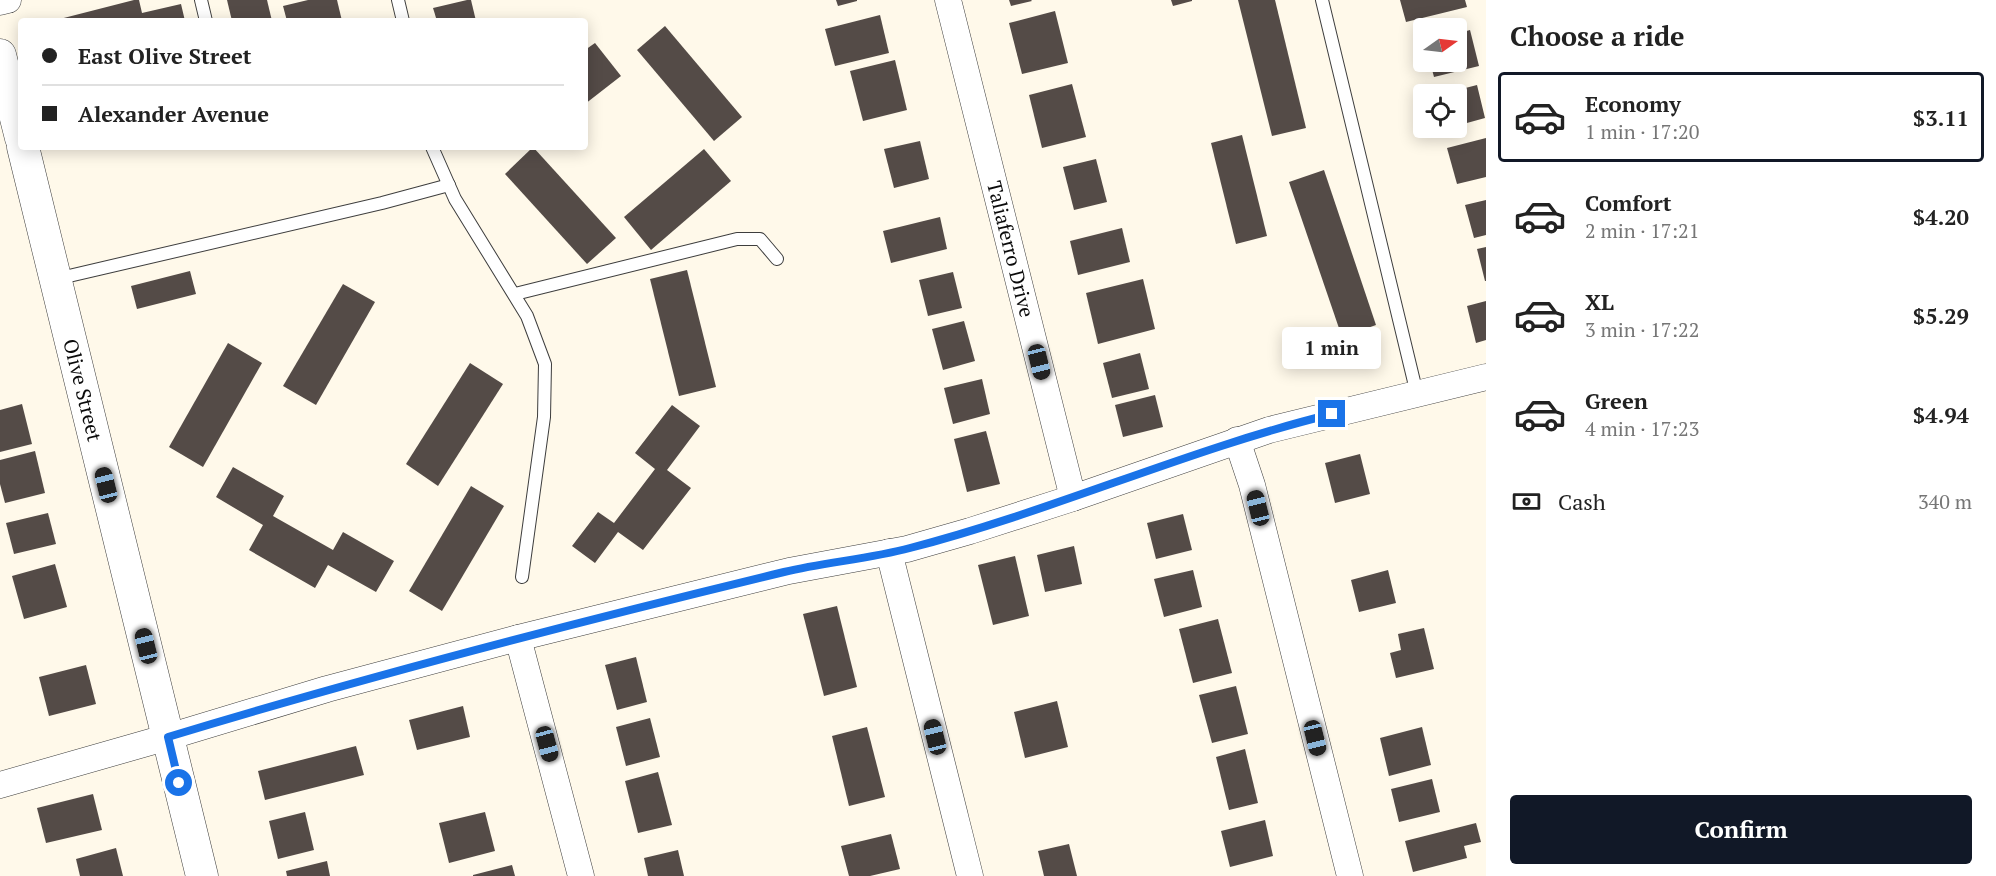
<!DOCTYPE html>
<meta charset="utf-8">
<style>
:root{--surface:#fff;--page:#f6f6f6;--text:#222;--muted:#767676;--line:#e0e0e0;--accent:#111827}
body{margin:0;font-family:"PT Serif",serif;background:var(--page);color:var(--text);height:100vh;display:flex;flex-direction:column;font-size:22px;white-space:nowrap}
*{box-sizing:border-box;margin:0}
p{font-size:20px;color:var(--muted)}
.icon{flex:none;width:33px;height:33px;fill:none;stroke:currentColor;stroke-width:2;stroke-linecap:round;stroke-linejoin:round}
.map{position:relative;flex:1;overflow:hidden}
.sheet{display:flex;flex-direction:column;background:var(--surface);width:510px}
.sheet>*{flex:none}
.banner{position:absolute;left:18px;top:18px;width:570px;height:132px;border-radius:6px;box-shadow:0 3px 15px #0003;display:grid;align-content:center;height:132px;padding:0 24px;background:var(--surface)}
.needle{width:39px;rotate:76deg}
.tools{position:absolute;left:1413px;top:18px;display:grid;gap:12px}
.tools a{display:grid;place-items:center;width:54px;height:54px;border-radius:6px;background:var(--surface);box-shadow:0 3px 15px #0003;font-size:30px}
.end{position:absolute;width:27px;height:27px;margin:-14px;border:8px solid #1a73e8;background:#fff;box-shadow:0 0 0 3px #fff}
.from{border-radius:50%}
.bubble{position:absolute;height:42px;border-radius:6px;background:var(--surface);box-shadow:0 3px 15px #0003;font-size:20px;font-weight:700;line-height:42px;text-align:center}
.car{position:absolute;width:18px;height:36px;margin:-18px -9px;border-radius:8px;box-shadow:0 0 4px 2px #0007;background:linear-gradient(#222 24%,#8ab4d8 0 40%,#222 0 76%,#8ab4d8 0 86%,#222 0)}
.banner b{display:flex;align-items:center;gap:21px;height:57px;font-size:22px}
.banner b+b{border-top:2px solid var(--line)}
.banner i{width:15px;height:15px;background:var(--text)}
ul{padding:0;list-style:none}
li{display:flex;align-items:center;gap:18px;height:90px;margin:0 12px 9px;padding:0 12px;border:3px solid transparent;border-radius:6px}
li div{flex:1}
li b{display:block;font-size:22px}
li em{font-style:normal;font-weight:700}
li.on{border-color:var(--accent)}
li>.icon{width:54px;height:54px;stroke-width:1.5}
h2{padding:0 24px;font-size:27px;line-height:72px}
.pay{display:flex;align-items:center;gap:15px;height:66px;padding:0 24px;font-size:22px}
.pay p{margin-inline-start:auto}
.cta{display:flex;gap:12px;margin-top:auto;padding:12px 24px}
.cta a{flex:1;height:69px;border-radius:6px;background:var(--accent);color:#fff;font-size:24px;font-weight:700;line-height:69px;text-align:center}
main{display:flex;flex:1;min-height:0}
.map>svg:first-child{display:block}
.building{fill:#544b47}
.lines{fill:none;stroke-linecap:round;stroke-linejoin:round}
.service-casing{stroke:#3e3e3e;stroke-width:14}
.minor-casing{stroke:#3e3e3e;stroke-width:27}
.tertiary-casing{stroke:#3e3e3e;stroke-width:33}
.service{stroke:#fff;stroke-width:12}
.minor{stroke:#fff;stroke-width:26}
.tertiary{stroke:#fff;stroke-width:32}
.route{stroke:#1a73e8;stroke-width:8}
.labels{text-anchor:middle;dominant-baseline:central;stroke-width:6;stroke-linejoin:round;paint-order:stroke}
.street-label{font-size:20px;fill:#0b0b0b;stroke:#fff}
</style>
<main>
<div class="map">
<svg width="1486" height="876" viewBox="0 0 1486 876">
<rect width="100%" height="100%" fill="#fff9ea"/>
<g class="building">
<path d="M 134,0 L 139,0 L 142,13 L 181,4 L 185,21 L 52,21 Z"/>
<path d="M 227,0 L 267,0 L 272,21 L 232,21 Z"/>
<path d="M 308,0 L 337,0 L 342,21 L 287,21 L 283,6 Z"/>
<path d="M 467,0 L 471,0 L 476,21 L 437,21 L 433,8 Z"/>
<path d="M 836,0 L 857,0 L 857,1 L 838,6 Z"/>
<path d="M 1009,0 L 1031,0 L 1032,1 L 1011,6 Z"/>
<path d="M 1171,0 L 1192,0 L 1192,1 L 1173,6 Z"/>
<path d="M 1238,0 L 1275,0 L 1306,128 L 1272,136 Z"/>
<path d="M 1400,0 L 1465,0 L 1467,7 L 1406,22 Z"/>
<path d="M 1055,11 L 1068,63 L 1022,74 L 1009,23 Z"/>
<path d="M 880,15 L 889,53 L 835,66 L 825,29 Z"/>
<path d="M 665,26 L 742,117 L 714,141 L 637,50 Z"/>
<path d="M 1470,30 L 1479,66 L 1434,77 L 1430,62 L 1456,62 L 1456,34 Z"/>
<path d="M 595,43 L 621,76 L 585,104 L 585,50 Z"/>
<path d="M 895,60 L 907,110 L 863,121 L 850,71 Z"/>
<path d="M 1072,84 L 1086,137 L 1042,148 L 1029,95 Z"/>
<path d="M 1477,85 L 1485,118 L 1456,126 L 1456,94 L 1442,94 Z"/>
<path d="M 1242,135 L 1267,236 L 1236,244 L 1211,143 Z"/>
<path d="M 1486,138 L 1486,177 L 1457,184 L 1447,148 Z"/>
<path d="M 920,141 L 929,179 L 894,188 L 884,149 Z"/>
<path d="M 533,147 L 616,238 L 587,264 L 505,174 Z"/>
<path d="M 704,149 L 731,181 L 651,250 L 624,217 Z"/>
<path d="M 1096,159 L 1107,202 L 1074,210 L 1063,167 Z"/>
<path d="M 1324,170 L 1376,325 L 1342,337 L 1289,182 Z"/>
<path d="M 1486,200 L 1486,235 L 1474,238 L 1465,205 Z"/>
<path d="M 940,217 L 947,249 L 891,263 L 883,231 Z"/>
<path d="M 1122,228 L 1130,262 L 1078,275 L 1070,241 Z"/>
<path d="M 1486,247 L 1486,281 L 1485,281 L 1477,249 Z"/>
<path d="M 687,270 L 716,387 L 679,396 L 650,279 Z"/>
<path d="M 190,271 L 196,294 L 137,309 L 131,286 Z"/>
<path d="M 953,272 L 962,308 L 928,316 L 919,280 Z"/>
<path d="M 1143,279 L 1155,329 L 1098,344 L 1086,293 Z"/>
<path d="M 343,284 L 375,302 L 316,405 L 283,386 Z"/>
<path d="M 1486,301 L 1486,340 L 1476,343 L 1467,306 Z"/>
<path d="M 964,321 L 975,361 L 943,370 L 932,329 Z"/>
<path d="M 228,343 L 262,363 L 203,467 L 169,447 Z"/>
<path d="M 1140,353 L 1149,389 L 1112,398 L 1103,363 Z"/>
<path d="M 470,363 L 503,384 L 438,486 L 406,464 Z"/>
<path d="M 982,379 L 990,414 L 953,424 L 944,388 Z"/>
<path d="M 1155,395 L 1163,427 L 1123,437 L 1115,405 Z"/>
<path d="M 22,404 L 32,444 L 0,452 L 0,410 Z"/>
<path d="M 672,405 L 700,426 L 667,470 L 691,488 L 643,550 L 618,532 L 595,563 L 572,546 L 598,512 L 614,523 L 655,469 L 635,453 Z"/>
<path d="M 986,431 L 1000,484 L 967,492 L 954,439 Z"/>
<path d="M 35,451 L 45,493 L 5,503 L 0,484 L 0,460 Z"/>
<path d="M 1360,454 L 1370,494 L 1335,503 L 1325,463 Z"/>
<path d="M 233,467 L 284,496 L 273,516 L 333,550 L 343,532 L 394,561 L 376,592 L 328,565 L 315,588 L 249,550 L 263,525 L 216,497 Z"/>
<path d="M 471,486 L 504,506 L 442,611 L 409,591 Z"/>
<path d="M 48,513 L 56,544 L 14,554 L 6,523 Z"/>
<path d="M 1183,514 L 1192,550 L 1156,559 L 1147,523 Z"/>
<path d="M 1074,546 L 1082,584 L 1045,592 L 1037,555 Z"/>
<path d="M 1015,556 L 1029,616 L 993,625 L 978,565 Z"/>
<path d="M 55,564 L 67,607 L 24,619 L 12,576 Z"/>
<path d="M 1193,570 L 1202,607 L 1164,617 L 1154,579 Z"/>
<path d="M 1388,570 L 1396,603 L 1359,612 L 1351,580 Z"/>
<path d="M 837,606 L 857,687 L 824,696 L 803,614 Z"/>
<path d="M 1218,619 L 1232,673 L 1193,683 L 1179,629 Z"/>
<path d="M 1424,628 L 1434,669 L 1396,678 L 1390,653 L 1401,650 L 1398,634 Z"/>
<path d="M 636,657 L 647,702 L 617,710 L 605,665 Z"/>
<path d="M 86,665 L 96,704 L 49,716 L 39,677 Z"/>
<path d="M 1236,686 L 1248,734 L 1212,743 L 1199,695 Z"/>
<path d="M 1057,701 L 1068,747 L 1025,758 L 1014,712 Z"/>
<path d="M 463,706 L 470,737 L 417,750 L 409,720 Z"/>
<path d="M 650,718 L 660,757 L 626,766 L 616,727 Z"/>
<path d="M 867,727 L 885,797 L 849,806 L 832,736 Z"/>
<path d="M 1422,727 L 1431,765 L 1389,776 L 1380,738 Z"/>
<path d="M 356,746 L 364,775 L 265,800 L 258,771 Z"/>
<path d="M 1245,749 L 1258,803 L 1229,810 L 1216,757 Z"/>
<path d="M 658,772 L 672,825 L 638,833 L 625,781 Z"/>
<path d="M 1432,779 L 1440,812 L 1399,822 L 1391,789 Z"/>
<path d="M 93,794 L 102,830 L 46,843 L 37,808 Z"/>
<path d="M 305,812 L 314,850 L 278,859 L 269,821 Z"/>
<path d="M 485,812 L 495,851 L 449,863 L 439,823 Z"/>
<path d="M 1265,820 L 1273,856 L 1230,867 L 1221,831 Z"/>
<path d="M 1476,823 L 1481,842 L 1464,846 L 1467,858 L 1413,872 L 1405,841 Z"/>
<path d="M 891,834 L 900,869 L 870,876 L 849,876 L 841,846 Z"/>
<path d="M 1069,844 L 1077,876 L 1044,876 L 1038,851 Z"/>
<path d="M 116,848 L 123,876 L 80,876 L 76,859 Z"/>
<path d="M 678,850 L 684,876 L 648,876 L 644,858 Z"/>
<path d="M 327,861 L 330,876 L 287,876 L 286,871 Z"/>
<path d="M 512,865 L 515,876 L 473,876 L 473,875 Z"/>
</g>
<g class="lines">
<defs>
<g id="service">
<path d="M 201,0 L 206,21"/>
<path d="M 398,0 L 403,21"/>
<path d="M 1322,0 L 1417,394"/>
<path d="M 432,147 L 455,199 L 527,316 L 545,364 L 544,417 L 522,577"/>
<path d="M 56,279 L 382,203 L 449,185"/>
<path d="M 515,294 L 737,239 L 760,239 L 777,259"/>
</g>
<g id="minor">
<path d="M 948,0 L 1073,498"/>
<path d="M 0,2 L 8,0"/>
<path d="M 1237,440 L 1252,485 L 1350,876"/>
<path d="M 889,552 L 970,876"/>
<path d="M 518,638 L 581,876"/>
<path d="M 0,785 L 168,737 L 327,689 L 518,638 L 789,571 L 907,549 L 970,531 L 1073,498 L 1269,430 L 1486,377"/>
</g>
<g id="tertiary">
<path d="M 0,55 L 21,138"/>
<path d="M 23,147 L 202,876"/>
</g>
</defs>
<use href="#service" class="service-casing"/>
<use href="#minor" class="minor-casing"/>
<use href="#tertiary" class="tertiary-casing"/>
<use href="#service" class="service"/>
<use href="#minor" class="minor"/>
<use href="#tertiary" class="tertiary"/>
</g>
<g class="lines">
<path class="route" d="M 179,783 L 168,737 C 372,675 577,622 784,572 C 826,562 869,559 910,548 C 1053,511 1189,449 1332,414"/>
</g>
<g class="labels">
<g class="street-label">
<text transform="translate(1011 249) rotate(76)">Taliaferro Drive</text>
<text transform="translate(83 390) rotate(76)">Olive Street</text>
</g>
</g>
</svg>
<div class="tools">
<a><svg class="needle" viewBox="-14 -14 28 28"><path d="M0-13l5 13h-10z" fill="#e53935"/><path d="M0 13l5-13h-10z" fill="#767676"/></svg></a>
<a><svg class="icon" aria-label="locate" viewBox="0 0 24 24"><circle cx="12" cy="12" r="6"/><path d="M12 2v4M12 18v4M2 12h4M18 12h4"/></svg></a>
</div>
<i class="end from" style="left:179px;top:783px"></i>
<i class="end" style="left:1332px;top:414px"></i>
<div class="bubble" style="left:1282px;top:327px;width:99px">1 min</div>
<i class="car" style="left:1039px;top:362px;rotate:166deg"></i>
<i class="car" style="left:106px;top:485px;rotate:346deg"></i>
<i class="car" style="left:1258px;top:508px;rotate:346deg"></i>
<i class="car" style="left:146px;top:646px;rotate:346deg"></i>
<i class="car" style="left:935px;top:737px;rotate:346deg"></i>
<i class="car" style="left:1315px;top:738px;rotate:166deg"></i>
<i class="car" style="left:547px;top:744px;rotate:165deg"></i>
<div class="banner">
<b><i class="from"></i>East Olive Street</b>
<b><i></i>Alexander Avenue</b>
</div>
</div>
<section class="sheet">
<h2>Choose a ride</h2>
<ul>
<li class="on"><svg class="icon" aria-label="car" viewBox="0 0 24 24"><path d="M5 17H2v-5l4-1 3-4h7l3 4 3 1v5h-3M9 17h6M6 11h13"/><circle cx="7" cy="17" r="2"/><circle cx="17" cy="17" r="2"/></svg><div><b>Economy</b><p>1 min · 17:20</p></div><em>$3.11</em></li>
<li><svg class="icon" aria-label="car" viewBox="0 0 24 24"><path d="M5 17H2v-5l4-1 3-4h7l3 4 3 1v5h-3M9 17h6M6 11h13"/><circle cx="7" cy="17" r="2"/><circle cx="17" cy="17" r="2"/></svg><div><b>Comfort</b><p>2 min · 17:21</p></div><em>$4.20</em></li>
<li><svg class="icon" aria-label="car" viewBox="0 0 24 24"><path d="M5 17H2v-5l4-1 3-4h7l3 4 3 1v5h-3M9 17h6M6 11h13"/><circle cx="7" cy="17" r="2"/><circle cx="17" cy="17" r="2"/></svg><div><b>XL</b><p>3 min · 17:22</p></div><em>$5.29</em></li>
<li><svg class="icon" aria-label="car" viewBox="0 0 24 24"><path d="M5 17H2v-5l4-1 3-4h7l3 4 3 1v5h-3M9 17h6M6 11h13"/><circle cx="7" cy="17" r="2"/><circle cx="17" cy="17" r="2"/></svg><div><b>Green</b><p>4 min · 17:23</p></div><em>$4.94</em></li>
</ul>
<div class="pay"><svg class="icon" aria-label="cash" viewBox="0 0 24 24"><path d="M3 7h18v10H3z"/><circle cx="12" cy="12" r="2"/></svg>Cash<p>340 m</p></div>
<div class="cta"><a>Confirm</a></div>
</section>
</main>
